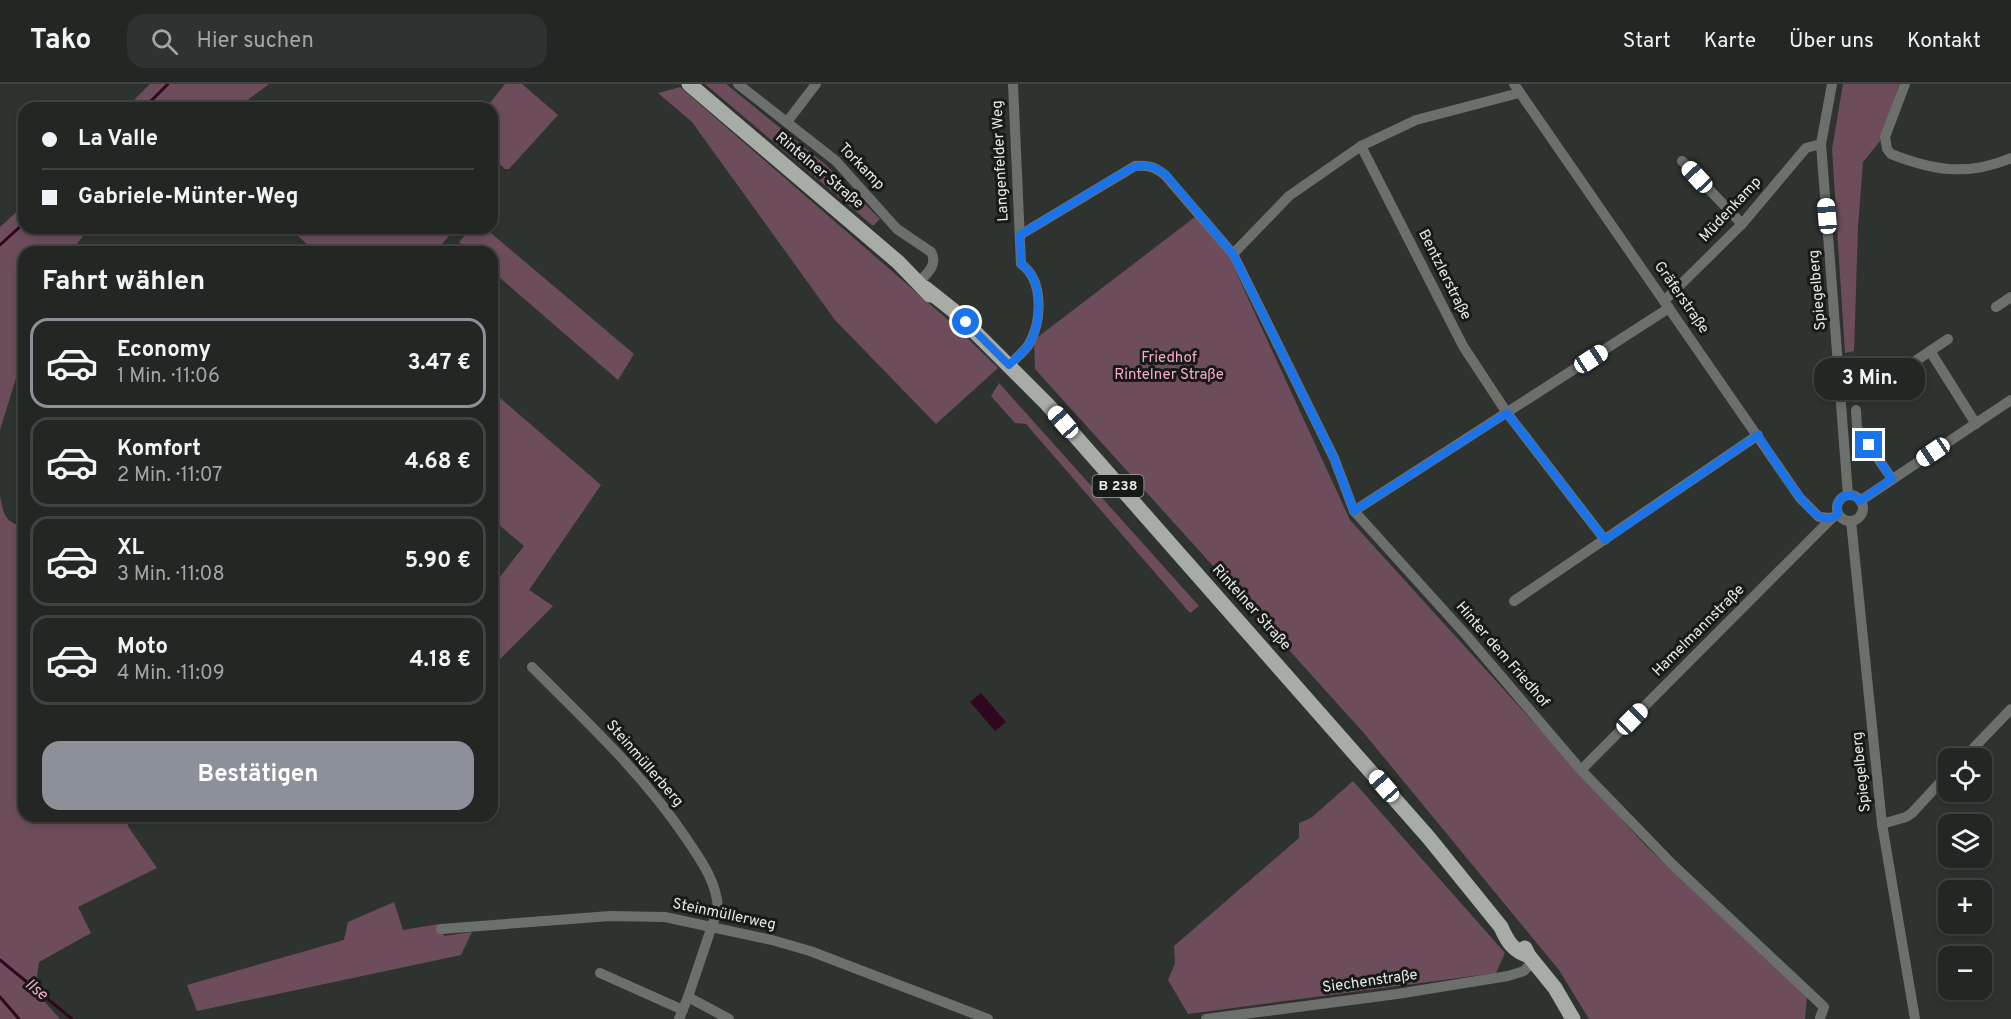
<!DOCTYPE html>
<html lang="de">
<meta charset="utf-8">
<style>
:root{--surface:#232623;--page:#2f3230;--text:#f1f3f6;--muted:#a3a5a6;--line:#404341;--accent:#8c9099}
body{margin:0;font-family:Overpass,sans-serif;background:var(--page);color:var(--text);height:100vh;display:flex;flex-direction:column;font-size:22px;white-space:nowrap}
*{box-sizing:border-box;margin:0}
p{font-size:20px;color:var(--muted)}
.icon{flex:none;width:33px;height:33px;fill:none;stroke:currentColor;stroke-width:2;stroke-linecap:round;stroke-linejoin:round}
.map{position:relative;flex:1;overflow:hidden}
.panel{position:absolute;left:18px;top:162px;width:480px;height:576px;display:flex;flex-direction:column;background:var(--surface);border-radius:18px;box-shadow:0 3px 9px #0003,0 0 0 2px var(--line)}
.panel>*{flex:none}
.guide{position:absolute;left:18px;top:18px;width:480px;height:132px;border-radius:18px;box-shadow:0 3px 9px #0003,0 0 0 2px var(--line);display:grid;align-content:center;height:132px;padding:0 24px;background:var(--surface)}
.controls{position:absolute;left:1938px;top:664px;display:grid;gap:12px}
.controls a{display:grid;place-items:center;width:54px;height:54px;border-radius:12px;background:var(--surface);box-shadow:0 3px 9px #0003,0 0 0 2px var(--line);font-size:30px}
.end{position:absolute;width:27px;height:27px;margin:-14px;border:8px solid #1a73e8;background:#fff;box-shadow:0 0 0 3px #fff}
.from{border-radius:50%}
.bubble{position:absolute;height:42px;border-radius:18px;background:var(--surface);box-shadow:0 3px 9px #0003,0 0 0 2px var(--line);font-size:20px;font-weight:700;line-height:42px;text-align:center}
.car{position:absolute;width:18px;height:36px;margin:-18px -9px;border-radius:8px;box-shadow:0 0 4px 2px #0007;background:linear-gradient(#fff 24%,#345 0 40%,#fff 0 76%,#345 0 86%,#fff 0)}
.guide b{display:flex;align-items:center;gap:21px;height:57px;font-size:22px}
.guide b+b{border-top:2px solid var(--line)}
.guide i{width:15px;height:15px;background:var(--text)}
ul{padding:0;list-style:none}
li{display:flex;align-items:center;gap:18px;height:90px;margin:0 12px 9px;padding:0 12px;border:3px solid var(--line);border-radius:18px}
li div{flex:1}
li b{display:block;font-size:22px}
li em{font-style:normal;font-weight:700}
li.active{border-color:var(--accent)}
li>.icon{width:54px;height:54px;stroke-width:1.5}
h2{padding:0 24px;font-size:27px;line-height:72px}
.primary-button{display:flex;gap:12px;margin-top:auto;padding:12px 24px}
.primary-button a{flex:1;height:69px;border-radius:18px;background:var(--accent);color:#fff;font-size:24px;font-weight:700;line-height:69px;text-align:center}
header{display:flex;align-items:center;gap:36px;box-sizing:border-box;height:84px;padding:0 30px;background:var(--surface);border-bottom:2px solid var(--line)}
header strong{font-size:28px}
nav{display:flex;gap:33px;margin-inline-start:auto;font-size:21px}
.search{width:420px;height:54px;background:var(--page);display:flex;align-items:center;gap:15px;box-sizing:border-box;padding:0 21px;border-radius:18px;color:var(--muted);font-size:22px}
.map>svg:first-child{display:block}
.green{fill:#6d4d5c}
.water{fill:#31071f}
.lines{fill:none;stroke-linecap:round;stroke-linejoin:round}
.stream{stroke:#31071f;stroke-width:3}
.minor{stroke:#6d6f6d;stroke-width:10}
.primary{stroke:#a8aca7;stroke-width:15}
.route{stroke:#1a73e8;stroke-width:8}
.labels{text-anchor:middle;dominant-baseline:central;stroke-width:6;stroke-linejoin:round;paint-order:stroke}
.shield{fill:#181a18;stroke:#a8aba8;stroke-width:1.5}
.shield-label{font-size:14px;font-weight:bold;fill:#e6e9e6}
.street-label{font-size:15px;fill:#e6e9e6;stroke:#181a18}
.park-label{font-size:15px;fill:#f8a9cf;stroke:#181a18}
.water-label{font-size:16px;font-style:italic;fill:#f7a8ce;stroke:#181a18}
</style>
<header>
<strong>Tako</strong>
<div class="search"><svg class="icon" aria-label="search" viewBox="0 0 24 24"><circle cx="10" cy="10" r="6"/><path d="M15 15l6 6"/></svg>Hier suchen</div>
<nav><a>Start</a><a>Karte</a><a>Über uns</a><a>Kontakt</a></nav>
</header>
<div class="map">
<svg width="2011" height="935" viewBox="0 0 2011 935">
<rect width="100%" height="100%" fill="#2f332f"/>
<g class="green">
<path d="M 150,0 L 269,0 L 237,24 L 126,24 Z"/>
<path d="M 505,0 L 522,0 L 558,31 L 509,85 L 505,85 L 492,73 L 492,24 L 486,24 Z"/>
<path d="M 705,0 L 726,0 L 826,81 L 880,135 L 873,142 Z"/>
<path d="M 1843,0 L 1899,0 L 1880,57 L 1863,78 L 1858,143 L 1854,267 L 1845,269 L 1832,65 Z"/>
<path d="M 680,3 L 954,241 L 998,284 L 936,340 L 835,236 L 692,38 L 658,9 Z"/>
<path d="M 24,121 L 24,144 L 89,144 L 71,168 L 24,168 L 24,268 L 0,346 L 0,143 Z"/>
<path d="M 1195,133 L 1229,173 L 1350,436 L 1645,761 L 1807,913 L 1805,935 L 1589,935 L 1559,886 L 1363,648 L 1035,285 L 1034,256 Z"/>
<path d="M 293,144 L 456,144 L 435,168 L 315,168 L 292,146 Z"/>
<path d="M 472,144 L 485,144 L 634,270 L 618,296 L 492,187 L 492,168 L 470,168 L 459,158 Z"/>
<path d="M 999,299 L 1199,522 L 1190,529 L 1026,340 L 1015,339 L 991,312 Z"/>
<path d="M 492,307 L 601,401 L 529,506 L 553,522 L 492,583 L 492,503 L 524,462 L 492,435 Z"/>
<path d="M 0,412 C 4,432 4,436 24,444 L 24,732 L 125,732 L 129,744 L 157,784 L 78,823 L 91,849 L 39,878 L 35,907 L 60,935 L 0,935 Z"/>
<path d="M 1353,697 L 1505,869 L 1496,889 L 1188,930 L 1168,896 L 1175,879 L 1174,862 L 1299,754 L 1299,739 L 1311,734 Z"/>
<path d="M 394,818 L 403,846 L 439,840 L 444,852 L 472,848 L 461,871 L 197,927 L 187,901 L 344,856 L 348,838 Z"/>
</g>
<path class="water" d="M 981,609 L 1006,638 L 995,647 L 970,618 Z"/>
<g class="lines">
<g class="stream">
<path d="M 144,24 L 168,0"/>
<path d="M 0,161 L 24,139"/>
<path d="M 0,876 L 72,935"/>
<path d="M 0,913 L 19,935"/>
</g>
<g class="minor">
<path d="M 738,0 L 836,77 L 897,145 L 931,168 C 938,180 928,189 919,198"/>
<path d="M 1514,0 L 1800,414 L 1819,433 L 1832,434"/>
<path d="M 1832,0 L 1821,60 L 1848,411"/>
<path d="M 1905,0 L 1885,53 L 1887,65 L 1891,70 C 1934,87 1968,92 2011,74"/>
<path d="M 787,38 L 816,0"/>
<path d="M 1361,62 L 1463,262 L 1507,329 L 1605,456"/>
<path d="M 1682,77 L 1742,140"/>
<path d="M 1020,151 L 1135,82 C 1149,81 1155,83 1165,91 L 1233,170 L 1334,374 L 1354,427 L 1466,551 L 1581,686 L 1672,780 L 1824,923 L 1820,934"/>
<path d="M 1233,170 L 1289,112 L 1361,62 L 1416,36 L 1519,9"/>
<path d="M 1664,217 L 1742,140 L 1806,64 L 1821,60"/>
<path d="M 1996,223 L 2011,213"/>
<path d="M 1930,267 L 1976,340"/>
<path d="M 1911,280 L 1948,255"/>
<path d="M 1009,281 C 1016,274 1024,268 1029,260 C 1042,237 1044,196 1021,180 L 1013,0"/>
<path d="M 1856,326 L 1857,344 L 1892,395"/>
<circle cx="1850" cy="424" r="13"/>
<path d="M 1860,417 L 2011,316"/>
<path d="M 1354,427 L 1669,224"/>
<path d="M 1851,437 L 1882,740 L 1915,935"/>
<path d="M 1514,517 L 1758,351"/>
<path d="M 532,583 C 587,638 643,690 686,754 C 701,777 716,796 718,824 L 688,913 L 679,935"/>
<path d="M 1963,675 L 2011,625"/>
<path d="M 1581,686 L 1832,434 L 1838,430"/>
<path d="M 1882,740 L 1906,733 L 1912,729 L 1948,690"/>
<path d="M 441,845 L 610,832 L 665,833 L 772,856 L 810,867 L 988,935"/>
<path d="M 600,889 L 683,926"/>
<path d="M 688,913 L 729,935"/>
<path d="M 1206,935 L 1397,910 L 1508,892 L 1524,887 L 1533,877"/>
</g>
<g class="primary">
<path d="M 689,0 L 898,178 L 930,211"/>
<path d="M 925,204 L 954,227 L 1047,320 L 1429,754 L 1501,843 C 1507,857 1513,867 1529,872"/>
<path d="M 1525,864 L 1529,872 L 1555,904 L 1573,935"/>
</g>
</g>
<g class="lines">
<path class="route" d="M 966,238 L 1009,281 C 1016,274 1024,268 1029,260 C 1042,238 1044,196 1021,180 L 1020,151 L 1126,87 C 1141,79 1152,80 1166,91 L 1233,170 L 1334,374 L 1354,427 L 1507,329 L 1605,456 L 1758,351 C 1769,368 1804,427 1821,433 C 1827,436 1833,434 1838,430 L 1838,418 L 1844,412 L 1853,411 L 1860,417 L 1892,395 L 1869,361"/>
</g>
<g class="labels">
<rect class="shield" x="1092.5" y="391" width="51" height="22" rx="4.5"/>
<g class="shield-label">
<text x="1118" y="402">B 238</text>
</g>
<g class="street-label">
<text transform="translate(1001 77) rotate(-93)">Langenfelder Weg</text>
<text transform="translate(861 83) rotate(46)">Torkamp</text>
<text transform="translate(819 87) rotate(40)">Rintelner Straße</text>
<text transform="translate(1731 126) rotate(-47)">Müdenkamp</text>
<text transform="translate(1444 191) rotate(63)">Bentzlerstraße</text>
<text transform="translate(1818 206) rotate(-95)">Spiegelberg</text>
<text transform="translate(1681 214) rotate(55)">Gräferstraße</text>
<text transform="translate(1251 524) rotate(48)">Rintelner Straße</text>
<text transform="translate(1699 547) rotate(-45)">Hamelmannstraße</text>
<text transform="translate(1502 571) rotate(49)">Hinter dem Friedhof</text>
<text transform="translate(644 680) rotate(49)">Steinmüllerberg</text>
<text transform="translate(1862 688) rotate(-96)">Spiegelberg</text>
<text transform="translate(724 831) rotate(12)">Steinmüllerweg</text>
<text transform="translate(1370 898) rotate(-8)">Siechenstraße</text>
</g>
<g class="park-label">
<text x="1169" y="274">Friedhof<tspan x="1169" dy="17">Rintelner Straße</tspan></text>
</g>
<g class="water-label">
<text transform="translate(36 906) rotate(39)">Ilse</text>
</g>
</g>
</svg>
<div class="controls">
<a><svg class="icon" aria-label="locate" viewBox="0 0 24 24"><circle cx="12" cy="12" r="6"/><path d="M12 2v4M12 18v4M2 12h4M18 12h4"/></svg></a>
<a><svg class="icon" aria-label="layers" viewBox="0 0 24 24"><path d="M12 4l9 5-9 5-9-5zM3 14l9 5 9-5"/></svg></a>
<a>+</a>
<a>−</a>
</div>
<i class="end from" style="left:966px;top:238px"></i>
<i class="end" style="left:1869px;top:361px"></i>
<div class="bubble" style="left:1814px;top:274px;width:111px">3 Min.</div>
<i class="car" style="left:1697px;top:93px;rotate:317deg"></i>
<i class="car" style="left:1827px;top:132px;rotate:355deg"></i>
<i class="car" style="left:1591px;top:275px;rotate:57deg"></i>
<i class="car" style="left:1063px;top:338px;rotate:319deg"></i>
<i class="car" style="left:1933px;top:368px;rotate:236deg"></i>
<i class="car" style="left:1632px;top:635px;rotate:45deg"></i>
<i class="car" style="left:1384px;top:702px;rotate:319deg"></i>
<div class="guide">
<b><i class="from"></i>La Valle</b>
<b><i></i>Gabriele-Münter-Weg</b>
</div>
<section class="panel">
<h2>Fahrt wählen</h2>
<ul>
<li class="active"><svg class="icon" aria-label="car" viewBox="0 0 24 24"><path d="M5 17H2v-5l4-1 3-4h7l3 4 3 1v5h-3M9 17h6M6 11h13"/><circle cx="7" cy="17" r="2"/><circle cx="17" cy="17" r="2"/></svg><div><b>Economy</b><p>1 Min. · 11:06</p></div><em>3.47 €</em></li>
<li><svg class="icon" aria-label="car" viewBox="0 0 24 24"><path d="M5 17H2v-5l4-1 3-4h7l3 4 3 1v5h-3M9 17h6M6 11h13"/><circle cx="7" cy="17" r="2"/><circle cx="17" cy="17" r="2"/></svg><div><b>Komfort</b><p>2 Min. · 11:07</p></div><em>4.68 €</em></li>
<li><svg class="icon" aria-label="car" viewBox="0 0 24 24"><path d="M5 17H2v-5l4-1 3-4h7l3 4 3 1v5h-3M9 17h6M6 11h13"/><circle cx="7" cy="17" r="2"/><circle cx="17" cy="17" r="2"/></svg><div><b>XL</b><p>3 Min. · 11:08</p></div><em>5.90 €</em></li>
<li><svg class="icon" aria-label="car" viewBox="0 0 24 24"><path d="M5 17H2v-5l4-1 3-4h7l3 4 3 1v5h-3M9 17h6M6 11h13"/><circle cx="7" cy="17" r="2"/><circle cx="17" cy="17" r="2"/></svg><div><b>Moto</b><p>4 Min. · 11:09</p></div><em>4.18 €</em></li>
</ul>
<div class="primary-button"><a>Bestätigen</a></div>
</section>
</div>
